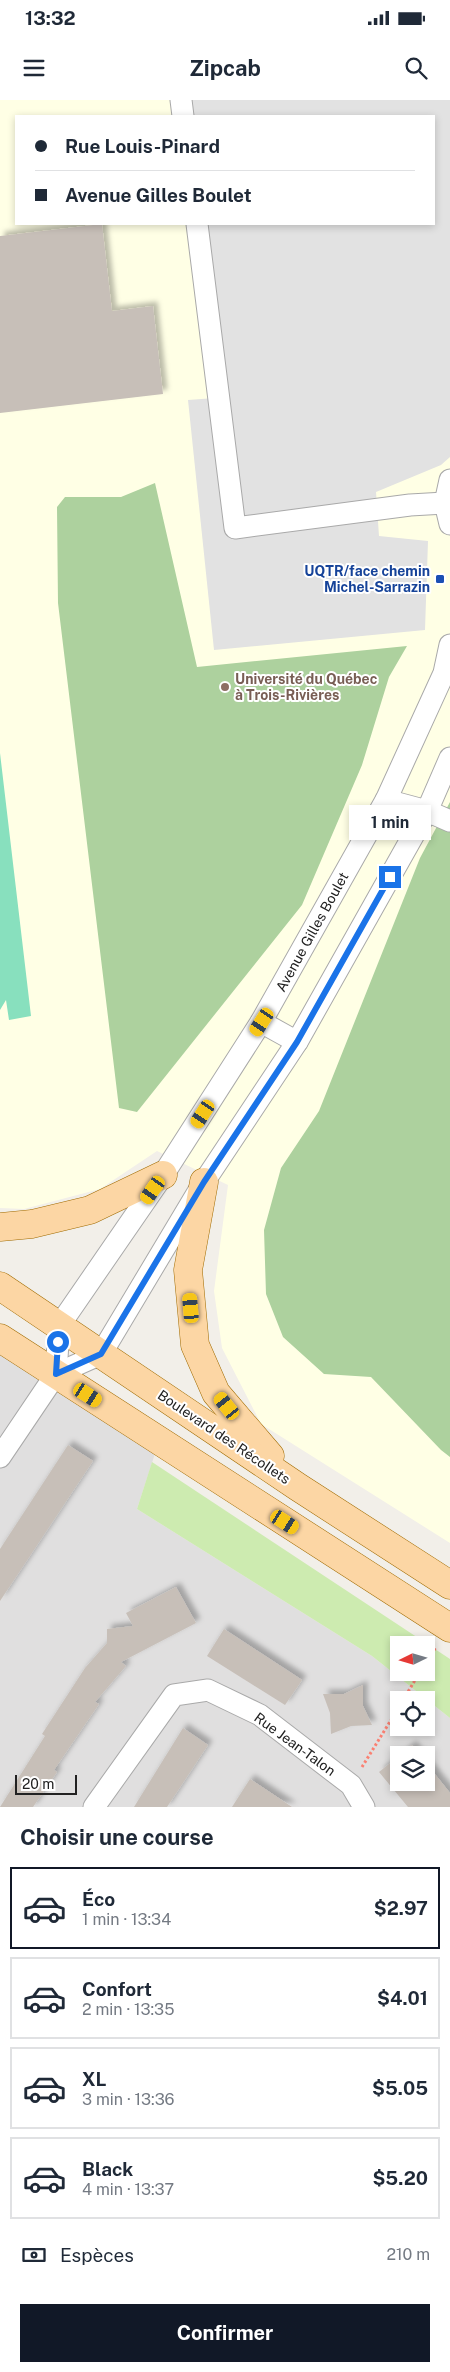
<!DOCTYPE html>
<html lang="fr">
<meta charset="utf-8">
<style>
:root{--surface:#fff;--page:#f2f2f3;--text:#1f2937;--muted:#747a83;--line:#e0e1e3;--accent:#111827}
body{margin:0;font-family:"Public Sans",sans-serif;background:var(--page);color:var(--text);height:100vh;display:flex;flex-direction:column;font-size:19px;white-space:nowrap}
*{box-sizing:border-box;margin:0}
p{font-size:16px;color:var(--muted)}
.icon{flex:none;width:28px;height:28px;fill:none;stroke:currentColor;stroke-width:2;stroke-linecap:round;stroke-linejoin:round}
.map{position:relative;height:1707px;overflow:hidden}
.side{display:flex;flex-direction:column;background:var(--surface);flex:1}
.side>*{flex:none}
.hud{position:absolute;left:15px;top:15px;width:420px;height:110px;border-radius:0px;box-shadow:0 2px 8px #0003;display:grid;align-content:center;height:110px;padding:0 20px;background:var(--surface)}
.needle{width:32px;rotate:265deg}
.buttons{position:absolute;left:390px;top:1536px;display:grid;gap:10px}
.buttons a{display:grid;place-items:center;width:45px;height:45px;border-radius:0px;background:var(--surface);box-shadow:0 2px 8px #0003;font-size:25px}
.scale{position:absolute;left:15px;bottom:12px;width:62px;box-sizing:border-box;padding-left:5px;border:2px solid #222;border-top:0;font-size:14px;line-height:18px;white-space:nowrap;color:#222;-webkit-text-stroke:4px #fff;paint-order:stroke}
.end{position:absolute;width:22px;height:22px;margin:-11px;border:6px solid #1a73e8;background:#fff;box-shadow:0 0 0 2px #fff}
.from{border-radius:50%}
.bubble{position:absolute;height:35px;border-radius:0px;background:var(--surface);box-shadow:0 2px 8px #0003;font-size:16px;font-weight:700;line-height:35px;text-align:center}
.car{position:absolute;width:15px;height:30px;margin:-15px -8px;border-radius:6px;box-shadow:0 0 4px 1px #0007;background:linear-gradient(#f5c518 24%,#345 0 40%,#f5c518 0 76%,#345 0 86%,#f5c518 0)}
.hud b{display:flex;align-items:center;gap:18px;height:48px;font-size:19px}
.hud b+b{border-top:1px solid var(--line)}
.hud i{width:12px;height:12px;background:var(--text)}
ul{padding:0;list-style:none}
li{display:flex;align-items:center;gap:15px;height:82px;margin:0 10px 8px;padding:0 10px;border:2px solid var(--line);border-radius:0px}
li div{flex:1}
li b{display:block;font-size:19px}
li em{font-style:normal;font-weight:700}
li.on{border-color:var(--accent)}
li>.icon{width:45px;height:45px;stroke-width:1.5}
h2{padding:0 20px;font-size:22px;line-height:60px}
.pay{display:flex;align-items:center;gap:12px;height:55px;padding:0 20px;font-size:19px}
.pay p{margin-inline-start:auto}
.button{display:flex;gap:10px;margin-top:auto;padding:10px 20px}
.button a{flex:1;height:58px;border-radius:0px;background:var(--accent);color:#fff;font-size:20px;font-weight:700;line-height:58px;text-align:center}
.status{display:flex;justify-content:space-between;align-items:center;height:35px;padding:0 25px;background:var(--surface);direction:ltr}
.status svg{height:14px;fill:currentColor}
header{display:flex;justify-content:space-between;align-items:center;height:65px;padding:0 20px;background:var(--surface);font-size:22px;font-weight:700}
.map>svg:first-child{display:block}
.residential{fill:#e0dfdf;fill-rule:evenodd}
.education{fill:#ffffe5;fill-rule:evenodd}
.grass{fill:#cdebb0;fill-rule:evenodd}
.forest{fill:#add19e}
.pitch{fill:#88e0be}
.parking{fill:#e2e2e2}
.building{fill:#c7bfb8;filter:url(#shadow)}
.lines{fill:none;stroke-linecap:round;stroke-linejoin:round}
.minor-casing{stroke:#a9a9a9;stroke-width:23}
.major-casing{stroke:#a06b00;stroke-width:29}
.path{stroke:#fa8072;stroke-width:3;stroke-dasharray:2.5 2.5;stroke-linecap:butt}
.minor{stroke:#fff;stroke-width:21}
.major{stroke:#fcd6a4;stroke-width:28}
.route{stroke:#1a73e8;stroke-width:6}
.transit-dot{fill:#1a4fb4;stroke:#fff;stroke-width:2}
.education-dot{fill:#8d6e63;stroke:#fff;stroke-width:2}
.labels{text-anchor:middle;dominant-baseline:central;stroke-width:4;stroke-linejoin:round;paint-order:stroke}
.transit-label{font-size:14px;font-weight:bold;fill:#164399;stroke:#fff;text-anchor:end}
.education-label{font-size:14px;font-weight:bold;fill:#785e54;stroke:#fff;text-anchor:start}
.street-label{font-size:14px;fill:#222;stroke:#fff}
</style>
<div class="status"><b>13:32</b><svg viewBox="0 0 49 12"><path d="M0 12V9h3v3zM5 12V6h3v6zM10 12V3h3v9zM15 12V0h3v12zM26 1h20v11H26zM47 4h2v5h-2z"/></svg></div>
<header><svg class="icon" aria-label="menu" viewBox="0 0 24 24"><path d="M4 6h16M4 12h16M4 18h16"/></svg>Zipcab<svg class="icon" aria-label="search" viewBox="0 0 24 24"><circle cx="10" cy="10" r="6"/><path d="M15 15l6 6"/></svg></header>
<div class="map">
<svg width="450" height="1707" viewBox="0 0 450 1707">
<defs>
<filter id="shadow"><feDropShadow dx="4.5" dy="-4.5" stdDeviation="2.5" flood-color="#0004"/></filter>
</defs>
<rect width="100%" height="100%" fill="#f2efe9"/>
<path class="residential" d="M 0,1234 L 161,1335 L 137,1409 L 372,1556 L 450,1618 L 450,1707 L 0,1707 ZM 399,1600 L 426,1600 L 426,1628 L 399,1628 ZM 399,1655 L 426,1655 L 426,1682 L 399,1682 Z"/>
<path class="education" d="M 0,0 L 450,0 L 450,1443 L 261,1324 L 222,1248 L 214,1191 L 228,1085 L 157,1051 L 100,1089 L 24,1109 L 0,1108 ZM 16,16 L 434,16 L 434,124 L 16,124 Z"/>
<path class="grass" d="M 152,1362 L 450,1559 L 450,1618 L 372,1556 L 137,1409 ZM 399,1545 L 426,1545 L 426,1572 L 399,1572 Z"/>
<g class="forest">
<path d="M 155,383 L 197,567 L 407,546 L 389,577 L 362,665 L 302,805 L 137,1012 L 119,1008 L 58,503 L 57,407 L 65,397 L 121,397 Z"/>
<path d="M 450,702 L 450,1357 L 441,1350 L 371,1277 L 324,1274 L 283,1237 L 266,1194 L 264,1130 L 281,1068 L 319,1011 L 420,758 Z"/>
</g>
<path class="pitch" d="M 0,653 L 31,916 L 9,920 L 6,900 L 0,910 Z"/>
<path class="parking" d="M 180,0 L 450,0 L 450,357 L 441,365 L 376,392 L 379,436 L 428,441 L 425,530 L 214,550 L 188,300 L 215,298 L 195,124 L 434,124 L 434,16 L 182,16 Z"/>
<g class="building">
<path d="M 102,124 L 112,211 L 153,206 L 163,294 L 0,313 L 0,136 Z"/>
<path d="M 68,1345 L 93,1361 L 0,1501 L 0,1449 Z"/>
<path d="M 176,1487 L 196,1523 L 121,1562 L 126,1566 L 95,1602 L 99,1604 L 54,1670 L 57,1672 L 33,1707 L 0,1707 L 45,1636 L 42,1634 L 85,1568 L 107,1543 L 107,1529 L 133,1526 L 126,1513 Z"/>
<path d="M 224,1529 L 302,1580 L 285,1605 L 207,1556 Z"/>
<path d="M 363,1585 L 363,1606 L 372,1625 L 351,1626 L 331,1634 L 330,1613 L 323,1594 L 344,1594 Z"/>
<path d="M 183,1628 L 208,1645 L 167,1707 L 134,1707 Z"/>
<path d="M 412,1645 L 420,1655 L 400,1655 Z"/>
<path d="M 399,1656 L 399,1682 L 426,1682 L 426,1663 L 450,1693 L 450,1707 L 408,1707 L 379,1672 Z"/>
<path d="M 250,1679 L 292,1707 L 232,1707 Z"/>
</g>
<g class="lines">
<defs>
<g id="minor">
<path d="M 181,0 L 183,16"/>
<path d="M 197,124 L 235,428 L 410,405 L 445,403"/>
<path d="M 450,380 L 445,403 L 450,424"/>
<path d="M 386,700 L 427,711 L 450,721"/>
<path d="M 261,922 L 297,942"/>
<path d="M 56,1274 L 101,1254 L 204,1082 L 297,942 L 427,711 L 450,658"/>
<path d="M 0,1357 L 56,1274 L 59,1226 L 163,1075 L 261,922 L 386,700 L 444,573 L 450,545"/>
<path d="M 94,1707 L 174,1595 L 208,1590 L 260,1615 L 351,1685 L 364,1707"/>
</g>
<g id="major">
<path d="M 204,1082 L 188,1170 L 195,1245 L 216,1293 L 270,1356"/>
<path d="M 0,1127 L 32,1124 L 90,1110 L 163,1075"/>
<path d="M 0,1186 L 298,1387 L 450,1485"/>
<path d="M 0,1238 L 450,1528"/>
</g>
</defs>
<use href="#minor" class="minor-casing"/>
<use href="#major" class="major-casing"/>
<g class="path">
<path d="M 426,1563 L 436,1547"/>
<path d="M 403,1600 L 420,1572"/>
<path d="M 362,1667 L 399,1607"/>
</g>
<use href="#minor" class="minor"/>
<use href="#major" class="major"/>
</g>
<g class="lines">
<path class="route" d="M 58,1242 L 56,1274 L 101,1254 L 204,1082 L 297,942 L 390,777"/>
</g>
<rect class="transit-dot" x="435" y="474" width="10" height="10" rx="2.5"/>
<circle class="education-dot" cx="225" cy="587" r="5"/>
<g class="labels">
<g class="transit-label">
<text x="430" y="471">UQTR/face chemin<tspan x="430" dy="16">Michel-Sarrazin</tspan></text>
</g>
<g class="education-label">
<text x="235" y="579">Université du Québec<tspan x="235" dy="16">à Trois-Rivières</tspan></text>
</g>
<g class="street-label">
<text transform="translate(312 832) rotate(-61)">Avenue Gilles Boulet</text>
<text transform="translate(224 1337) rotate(34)">Boulevard des Récollets</text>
<text transform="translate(295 1644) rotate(36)">Rue Jean-Talon</text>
</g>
</g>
</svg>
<div class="buttons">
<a><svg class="needle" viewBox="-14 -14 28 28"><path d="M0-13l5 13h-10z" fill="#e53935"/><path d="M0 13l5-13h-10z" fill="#747a83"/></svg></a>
<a><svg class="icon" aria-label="locate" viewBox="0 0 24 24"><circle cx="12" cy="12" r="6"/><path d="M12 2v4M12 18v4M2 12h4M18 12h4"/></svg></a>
<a><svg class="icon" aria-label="layers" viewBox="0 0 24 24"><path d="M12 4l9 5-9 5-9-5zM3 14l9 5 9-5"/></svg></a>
</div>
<div class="scale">20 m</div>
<i class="end from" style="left:58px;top:1242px"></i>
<i class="end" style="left:390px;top:777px"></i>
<div class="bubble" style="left:349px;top:705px;width:82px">1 min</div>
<i class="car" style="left:262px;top:922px;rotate:213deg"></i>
<i class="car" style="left:203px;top:1014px;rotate:213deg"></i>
<i class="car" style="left:153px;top:1090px;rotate:215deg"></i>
<i class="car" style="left:191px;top:1208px;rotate:355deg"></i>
<i class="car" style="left:88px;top:1295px;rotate:123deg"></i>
<i class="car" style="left:227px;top:1306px;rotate:321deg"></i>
<i class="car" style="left:285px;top:1422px;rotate:123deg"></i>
<div class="hud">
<b><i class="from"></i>Rue Louis-Pinard</b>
<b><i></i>Avenue Gilles Boulet</b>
</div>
</div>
<section class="side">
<h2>Choisir une course</h2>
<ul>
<li class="on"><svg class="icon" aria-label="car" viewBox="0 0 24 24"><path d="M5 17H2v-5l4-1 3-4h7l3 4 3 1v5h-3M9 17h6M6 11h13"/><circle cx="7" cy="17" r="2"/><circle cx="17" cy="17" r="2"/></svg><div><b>Éco</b><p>1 min · 13:34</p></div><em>$2.97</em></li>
<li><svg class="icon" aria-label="car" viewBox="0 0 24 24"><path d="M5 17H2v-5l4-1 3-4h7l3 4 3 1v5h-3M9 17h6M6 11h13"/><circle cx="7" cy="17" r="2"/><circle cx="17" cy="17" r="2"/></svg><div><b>Confort</b><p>2 min · 13:35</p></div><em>$4.01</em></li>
<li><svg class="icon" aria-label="car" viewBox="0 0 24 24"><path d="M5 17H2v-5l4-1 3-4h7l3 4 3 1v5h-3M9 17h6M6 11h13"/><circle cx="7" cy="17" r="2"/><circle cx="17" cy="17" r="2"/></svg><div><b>XL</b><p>3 min · 13:36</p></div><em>$5.05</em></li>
<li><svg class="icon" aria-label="car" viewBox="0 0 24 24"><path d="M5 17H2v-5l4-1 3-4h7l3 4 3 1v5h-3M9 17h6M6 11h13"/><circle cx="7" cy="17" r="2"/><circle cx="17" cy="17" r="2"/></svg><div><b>Black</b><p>4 min · 13:37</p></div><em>$5.20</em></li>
</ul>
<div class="pay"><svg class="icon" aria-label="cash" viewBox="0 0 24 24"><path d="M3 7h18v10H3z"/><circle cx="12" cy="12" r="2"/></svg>Espèces<p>210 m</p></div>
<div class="button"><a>Confirmer</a></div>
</section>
